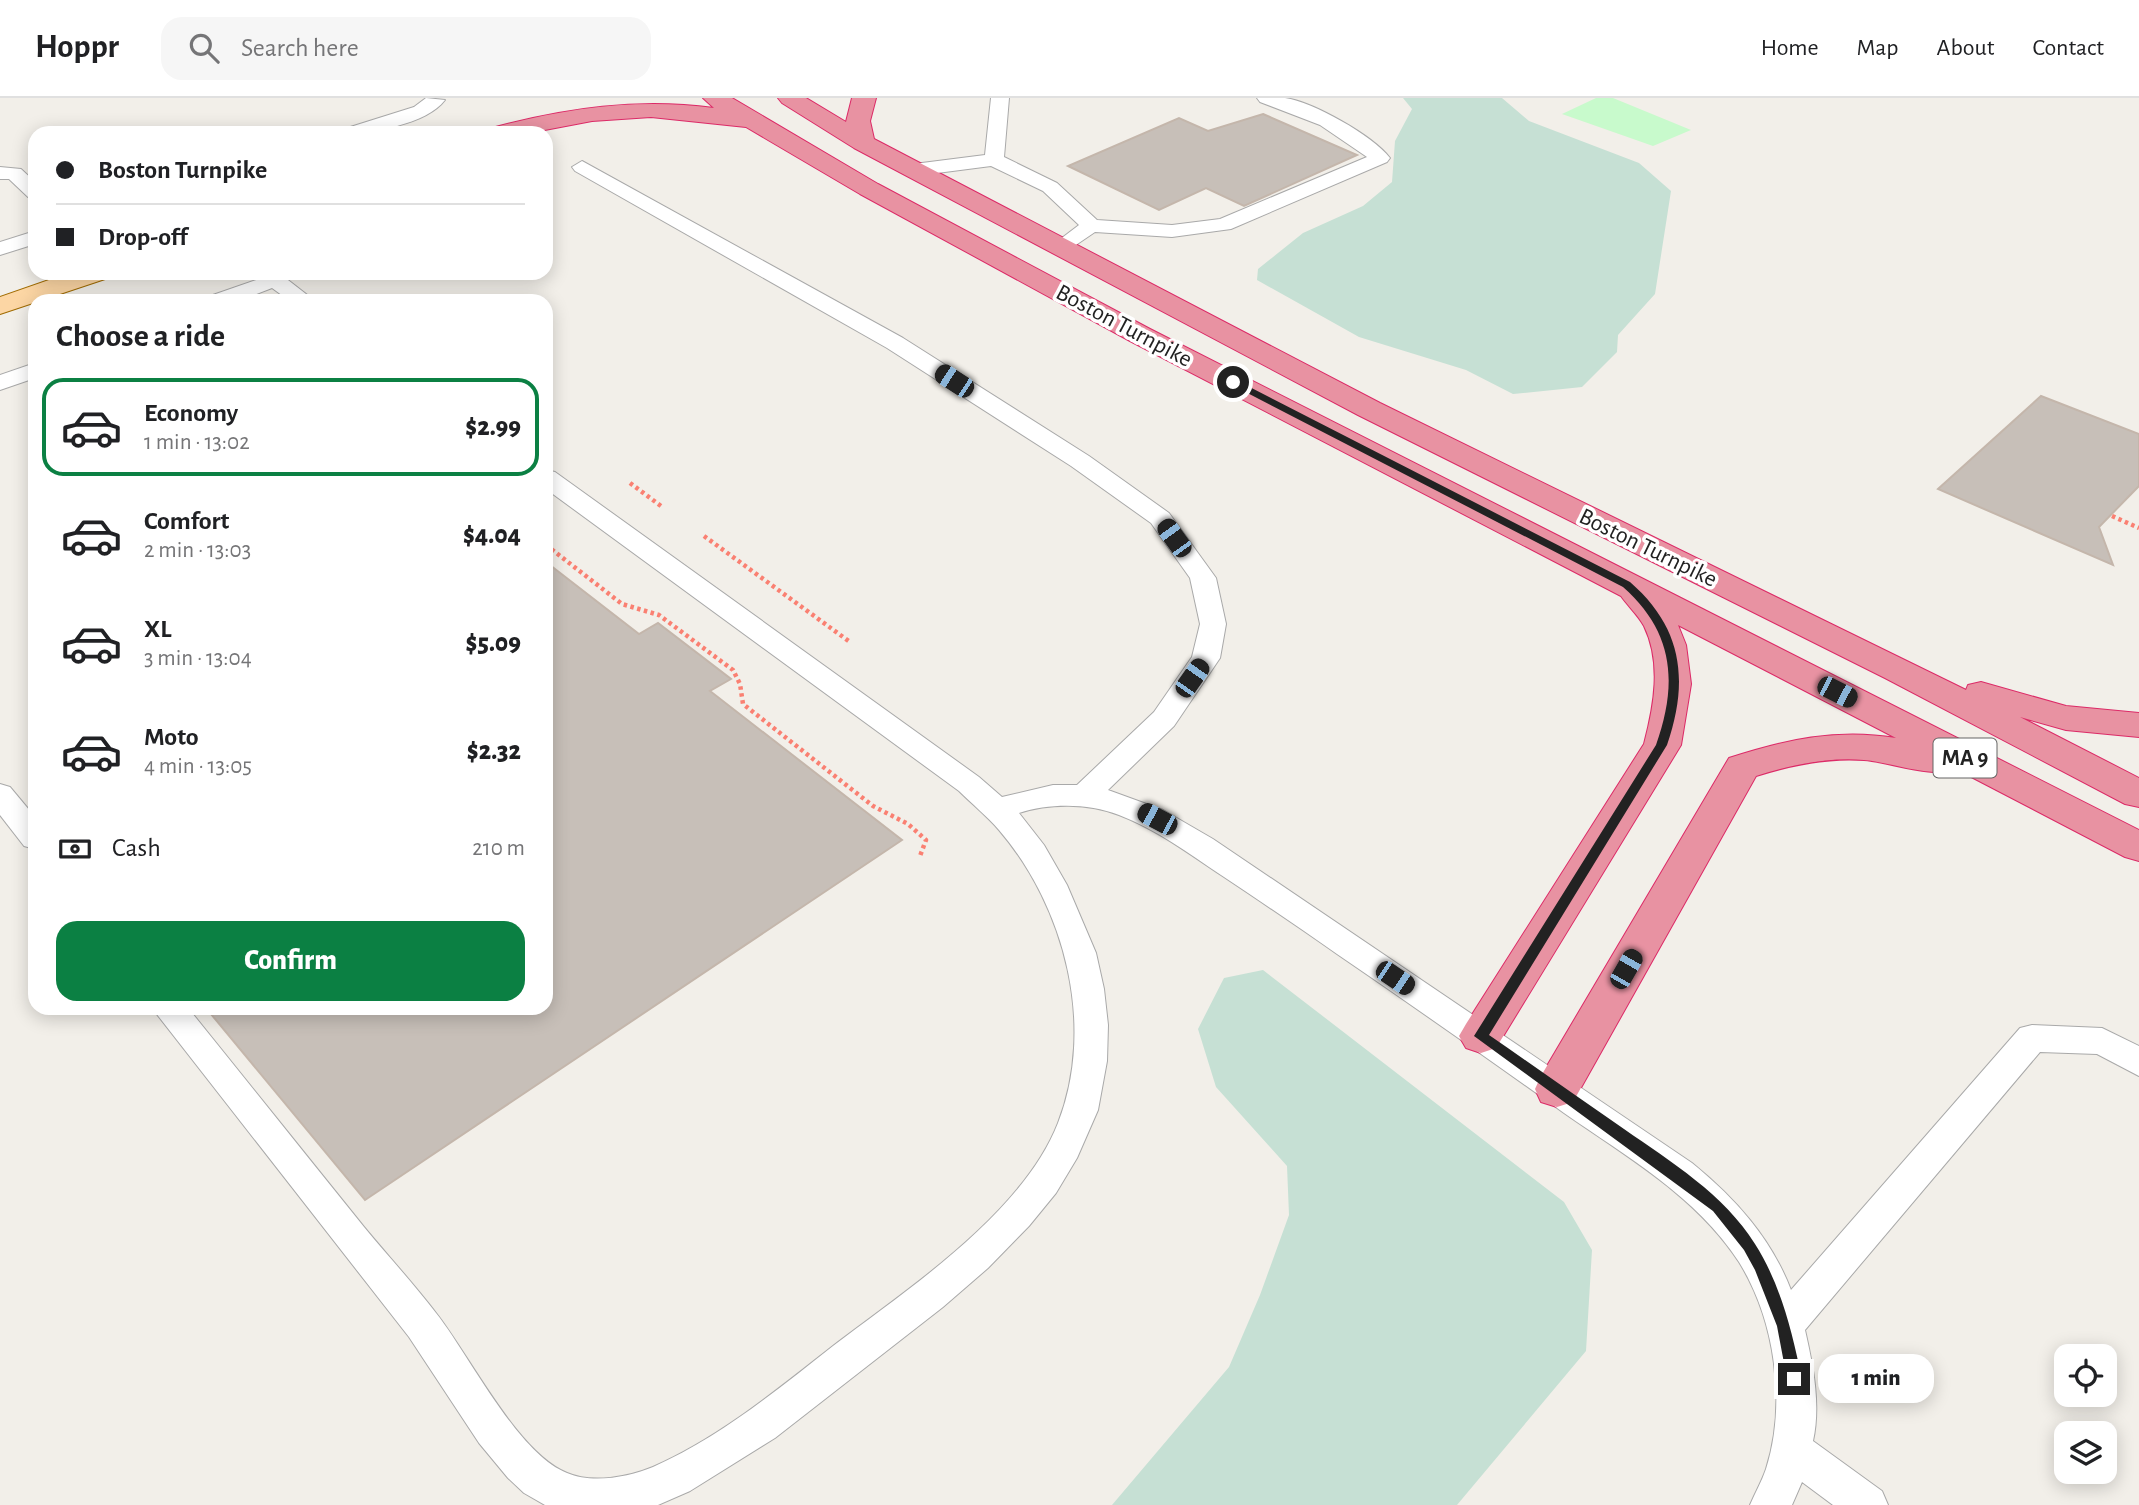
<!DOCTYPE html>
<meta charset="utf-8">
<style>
:root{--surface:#fff;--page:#f6f6f6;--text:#202124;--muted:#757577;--line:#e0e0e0;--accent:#0b8043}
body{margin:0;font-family:"Alegreya Sans",sans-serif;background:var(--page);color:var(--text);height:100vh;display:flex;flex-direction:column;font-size:26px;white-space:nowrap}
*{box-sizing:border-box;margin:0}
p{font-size:23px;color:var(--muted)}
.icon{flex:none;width:38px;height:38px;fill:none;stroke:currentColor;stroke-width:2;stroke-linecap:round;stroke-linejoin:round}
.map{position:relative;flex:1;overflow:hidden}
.sheet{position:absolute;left:28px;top:196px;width:525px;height:721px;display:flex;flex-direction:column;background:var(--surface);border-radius:21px;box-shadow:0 4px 18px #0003}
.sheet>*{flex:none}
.top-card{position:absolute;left:28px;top:28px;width:525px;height:154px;border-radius:21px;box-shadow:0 4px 18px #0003;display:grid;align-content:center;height:154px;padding:0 28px;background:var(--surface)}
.controls{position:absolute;left:2054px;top:1246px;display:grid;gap:14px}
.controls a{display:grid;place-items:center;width:63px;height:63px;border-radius:14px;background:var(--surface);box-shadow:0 4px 18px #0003;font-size:35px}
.end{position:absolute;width:32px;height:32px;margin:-16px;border:9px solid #222;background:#fff;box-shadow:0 0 0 4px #fff}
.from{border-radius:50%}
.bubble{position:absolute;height:49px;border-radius:21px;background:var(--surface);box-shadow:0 4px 18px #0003;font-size:23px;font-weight:800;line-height:49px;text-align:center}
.car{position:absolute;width:21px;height:42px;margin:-21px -10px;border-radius:9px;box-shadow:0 0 5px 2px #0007;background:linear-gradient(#222 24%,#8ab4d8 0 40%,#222 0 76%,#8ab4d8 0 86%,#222 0)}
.top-card b{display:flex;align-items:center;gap:24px;height:66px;font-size:26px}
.top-card b+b{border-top:2px solid var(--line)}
.top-card i{width:18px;height:18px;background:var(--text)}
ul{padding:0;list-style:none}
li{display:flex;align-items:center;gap:21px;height:98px;margin:0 14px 10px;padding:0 14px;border:4px solid transparent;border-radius:21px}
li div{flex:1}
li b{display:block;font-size:26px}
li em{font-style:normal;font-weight:800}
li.on{border-color:var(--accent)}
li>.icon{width:63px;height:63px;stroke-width:1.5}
h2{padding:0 28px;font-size:32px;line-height:84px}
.pay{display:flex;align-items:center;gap:18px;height:77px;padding:0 28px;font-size:26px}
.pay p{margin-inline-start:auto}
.primary-button{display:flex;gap:14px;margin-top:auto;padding:14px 28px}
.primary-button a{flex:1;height:80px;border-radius:21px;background:var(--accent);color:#fff;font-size:28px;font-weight:800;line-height:80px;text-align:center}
header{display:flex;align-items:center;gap:42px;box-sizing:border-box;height:98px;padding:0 35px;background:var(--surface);border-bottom:2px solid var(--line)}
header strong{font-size:33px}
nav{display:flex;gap:38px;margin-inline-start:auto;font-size:24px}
.search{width:490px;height:63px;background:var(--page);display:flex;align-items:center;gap:18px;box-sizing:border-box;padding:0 24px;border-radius:21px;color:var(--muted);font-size:26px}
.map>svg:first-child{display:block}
.wetland{fill:#c6e0d4}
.park{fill:#c8facc}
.building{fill:#c7bfb8;stroke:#c4b6ab;stroke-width:2}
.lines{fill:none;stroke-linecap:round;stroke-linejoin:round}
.lane-casing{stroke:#a9a9a9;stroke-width:2}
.primary-casing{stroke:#a06b00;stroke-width:2}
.highway-casing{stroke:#dc2a67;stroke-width:2}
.path{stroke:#fa8072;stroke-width:4.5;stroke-dasharray:3.5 3.5;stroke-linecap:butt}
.lane{fill:#fff;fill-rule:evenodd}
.primary{fill:#fcd6a4;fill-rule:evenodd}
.highway{fill:#e892a2;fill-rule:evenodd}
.route{fill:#222}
.labels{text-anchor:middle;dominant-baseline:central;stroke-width:7;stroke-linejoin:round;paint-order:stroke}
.shield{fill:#fff;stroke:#646464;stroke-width:2}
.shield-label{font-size:23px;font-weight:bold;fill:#222}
.street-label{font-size:24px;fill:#222;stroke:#fff}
</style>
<header>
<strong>Hoppr</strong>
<div class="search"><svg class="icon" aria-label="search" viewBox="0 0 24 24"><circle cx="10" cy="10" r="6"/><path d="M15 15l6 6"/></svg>Search here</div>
<nav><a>Home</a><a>Map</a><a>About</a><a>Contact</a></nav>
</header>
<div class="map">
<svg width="2139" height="1407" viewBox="0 0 2139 1407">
<rect width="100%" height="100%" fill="#f2efe9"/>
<g class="wetland">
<path d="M 1403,0 L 1502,0 L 1529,23 L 1639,65 L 1671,93 L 1655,196 L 1618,237 L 1617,254 L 1582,289 L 1513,296 L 1466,272 L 1359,239 L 1257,182 L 1258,171 L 1303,135 L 1363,108 L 1392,84 L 1395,43 L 1412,11 Z"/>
<path d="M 1263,872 L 1564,1104 L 1592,1152 L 1586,1253 L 1457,1407 L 1112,1407 L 1229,1269 L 1260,1197 L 1289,1117 L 1287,1068 L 1216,989 L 1198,931 L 1224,880 Z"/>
</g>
<path class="park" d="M 1596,0 L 1613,0 L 1691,32 L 1653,48 L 1562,16 Z"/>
<g class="building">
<path d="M 1263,16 L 1357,57 L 1244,108 L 1206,90 L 1159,112 L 1068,68 L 1179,20 L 1208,33 Z"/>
<path d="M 2041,298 L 2139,336 L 2139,388 L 2099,429 L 2113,467 L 1938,391 Z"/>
<path d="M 546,464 L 639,536 L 658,525 L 731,581 L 710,593 L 902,742 L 365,1102 L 206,910 L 546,910 Z"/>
</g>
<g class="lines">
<defs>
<g id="lane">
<path d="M 426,0 L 445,2 C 426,27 371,35 342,35 L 344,31 L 414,9 Z"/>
<path d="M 991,0 L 1009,0 L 1004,59 L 1057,85 L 1097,122 L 1172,127 L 1220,121 L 1367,59 L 1320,27 L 1260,4 L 1257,0 C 1266,0 1276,0 1285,0 C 1313,4 1372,37 1390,60 L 1387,64 L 1231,131 L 1172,139 L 1095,134 L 1067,153 L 1053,153 L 1050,149 L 1079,127 L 1043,93 L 991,68 L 914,78 L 904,72 L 914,66 L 985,57 Z"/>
<path d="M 582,63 L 903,240 L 1089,358 L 1169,415 L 1216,480 L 1226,526 L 1220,560 L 1174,628 L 1108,692 L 1163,712 L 1213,741 L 1692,1065 C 1735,1100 1771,1140 1791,1192 L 2020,930 L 2032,927 L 2102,930 L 2139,948 L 2139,978 L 2097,956 L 2040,954 L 1805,1232 C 1813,1267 1821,1307 1813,1343 L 1882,1393 L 1888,1407 L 1833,1407 L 1802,1384 L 1792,1407 L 1750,1407 C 1755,1395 1762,1383 1766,1371 C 1787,1305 1775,1222 1739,1164 C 1696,1098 1627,1059 1564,1015 C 1489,961 1413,908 1337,856 C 1299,829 1260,803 1221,777 C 1188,755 1156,731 1119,717 C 1088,705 1050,705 1019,715 L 1044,747 L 1067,787 L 1096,855 L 1104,891 L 1108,927 L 1107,963 L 1098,1012 L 1077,1060 L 1056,1095 L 1029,1128 L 988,1170 L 943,1209 L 775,1340 L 690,1393 L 658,1407 L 545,1407 L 524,1395 L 508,1380 L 479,1345 L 409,1239 L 152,910 L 188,910 C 247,983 305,1056 364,1129 C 388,1158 413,1185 436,1215 C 470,1258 517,1355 567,1375 C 592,1386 629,1379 653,1369 C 719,1340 777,1292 833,1248 C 908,1191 1023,1115 1058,1025 C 1096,928 1065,809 999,732 C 987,718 972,706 959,693 L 546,391 L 546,372 L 555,374 L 979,679 L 1002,699 L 1053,687 L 1077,687 L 1154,614 L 1192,559 L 1200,526 L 1190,480 L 1151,425 L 1071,368 L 887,250 L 575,73 L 572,69 Z"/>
<path d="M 0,69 L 21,71 L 35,84 L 35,101 L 28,99 L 9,81 L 0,81 Z"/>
<path d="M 35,133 L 35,146 L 0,157 L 0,144 Z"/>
<path d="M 254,175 L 279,175 L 315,203 L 290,203 L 272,190 L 238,203 L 207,203 L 210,198 L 259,181 Z"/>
<path d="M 35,265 L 35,280 L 0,292 L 0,277 Z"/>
<path d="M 0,686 L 10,689 L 35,719 L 35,751 L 24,748 L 0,717 Z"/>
</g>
<path id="primary" d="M 69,175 L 109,175 L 105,181 L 0,216 L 0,199 Z"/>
<g id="highway">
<path d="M 703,0 L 732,0 L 878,86 L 1150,231 L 2139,732 L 2139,763 L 2125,759 L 1956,671 C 1934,681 1890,664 1864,662 C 1827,659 1791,667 1756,678 L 1573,1004 L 1557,1009 L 1541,1004 L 1535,991 L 1541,978 L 1729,660 C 1784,642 1837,630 1896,640 L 1678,527 L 1686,547 L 1691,586 L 1681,647 L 1496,950 L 1481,955 L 1466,950 L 1459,938 L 1466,926 L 1644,646 C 1654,608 1662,565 1644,528 C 1638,517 1628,508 1621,498 L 1130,243 L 860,96 L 746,29 L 651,19 L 592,23 L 529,35 L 489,35 L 492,30 C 566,10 638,0 714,10 Z"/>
<path d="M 778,0 L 806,0 L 846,24 L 852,0 L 876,0 L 870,23 L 874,41 L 1380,305 L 1966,592 L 1968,587 L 1981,584 L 2066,608 L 2139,615 L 2139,639 L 2066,632 L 2020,619 L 2139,680 L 2139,709 L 2125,706 L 1885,580 L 1358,317 L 854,50 L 782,5 Z"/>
</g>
</defs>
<use href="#lane" class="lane-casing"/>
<use href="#primary" class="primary-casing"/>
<use href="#highway" class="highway-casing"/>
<g class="path">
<path d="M 630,385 L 661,408"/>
<path d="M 2112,418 L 2139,430"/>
<path d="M 704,438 L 850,544"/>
<path d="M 546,447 L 622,506 L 659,517 L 733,572 L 740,586 L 743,606 L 873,708 L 908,726 L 926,742 L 920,758"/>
</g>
<use href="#lane" class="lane"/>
<use href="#primary" class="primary"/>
<use href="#highway" class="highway"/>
</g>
<path class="route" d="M 1230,282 L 1236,282 L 1630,484 C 1683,530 1689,583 1667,647 L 1489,937 C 1534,968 1579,1000 1624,1031 C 1671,1064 1724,1096 1755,1146 C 1781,1187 1792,1234 1802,1281 L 1800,1286 L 1789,1286 L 1787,1281 L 1777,1228 L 1755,1172 L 1744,1152 L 1713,1113 L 1474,938 L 1656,647 C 1678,585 1674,534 1623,489 L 1230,286 Z"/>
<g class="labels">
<rect class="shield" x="1933.5" y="640.5" width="63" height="39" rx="5"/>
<g class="shield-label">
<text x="1965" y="660">MA 9</text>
</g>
<g class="street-label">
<text transform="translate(1124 228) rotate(28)">Boston Turnpike</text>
<text transform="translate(1648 450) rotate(26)">Boston Turnpike</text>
</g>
</g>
</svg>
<div class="controls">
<a><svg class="icon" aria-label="locate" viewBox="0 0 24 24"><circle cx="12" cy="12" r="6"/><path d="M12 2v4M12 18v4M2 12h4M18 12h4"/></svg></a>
<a><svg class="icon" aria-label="layers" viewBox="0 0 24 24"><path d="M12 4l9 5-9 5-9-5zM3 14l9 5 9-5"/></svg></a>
</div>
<i class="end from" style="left:1233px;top:284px"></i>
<i class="end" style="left:1794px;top:1281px"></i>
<div class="bubble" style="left:1818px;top:1256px;width:116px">1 min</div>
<i class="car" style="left:954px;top:283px;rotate:303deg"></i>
<i class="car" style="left:1174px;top:440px;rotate:324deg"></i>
<i class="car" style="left:1192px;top:580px;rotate:35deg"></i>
<i class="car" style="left:1837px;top:594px;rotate:117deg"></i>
<i class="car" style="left:1157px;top:721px;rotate:298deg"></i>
<i class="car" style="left:1626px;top:871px;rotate:30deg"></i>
<i class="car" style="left:1395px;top:880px;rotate:124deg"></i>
<div class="top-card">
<b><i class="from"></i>Boston Turnpike</b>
<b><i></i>Drop-off</b>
</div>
<section class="sheet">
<h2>Choose a ride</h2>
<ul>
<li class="on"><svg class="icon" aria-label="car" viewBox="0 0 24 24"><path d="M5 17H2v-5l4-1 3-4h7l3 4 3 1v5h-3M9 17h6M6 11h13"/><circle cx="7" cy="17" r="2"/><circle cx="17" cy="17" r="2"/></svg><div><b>Economy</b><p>1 min · 13:02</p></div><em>$2.99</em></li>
<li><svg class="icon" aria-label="car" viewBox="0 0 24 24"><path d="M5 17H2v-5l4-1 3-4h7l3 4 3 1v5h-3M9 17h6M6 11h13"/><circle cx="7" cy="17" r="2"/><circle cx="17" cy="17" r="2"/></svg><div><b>Comfort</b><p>2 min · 13:03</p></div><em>$4.04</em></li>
<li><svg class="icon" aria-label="car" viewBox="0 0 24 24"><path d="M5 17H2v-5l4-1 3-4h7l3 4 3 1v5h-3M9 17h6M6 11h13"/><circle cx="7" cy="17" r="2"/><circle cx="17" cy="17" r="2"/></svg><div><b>XL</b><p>3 min · 13:04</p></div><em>$5.09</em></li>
<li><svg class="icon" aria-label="car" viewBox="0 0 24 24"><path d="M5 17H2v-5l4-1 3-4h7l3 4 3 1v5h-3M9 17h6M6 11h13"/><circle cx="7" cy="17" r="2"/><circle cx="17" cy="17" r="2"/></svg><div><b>Moto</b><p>4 min · 13:05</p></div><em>$2.32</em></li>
</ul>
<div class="pay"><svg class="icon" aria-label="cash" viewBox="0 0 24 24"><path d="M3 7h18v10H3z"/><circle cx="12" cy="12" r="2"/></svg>Cash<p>210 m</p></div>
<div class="primary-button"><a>Confirm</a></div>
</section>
</div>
